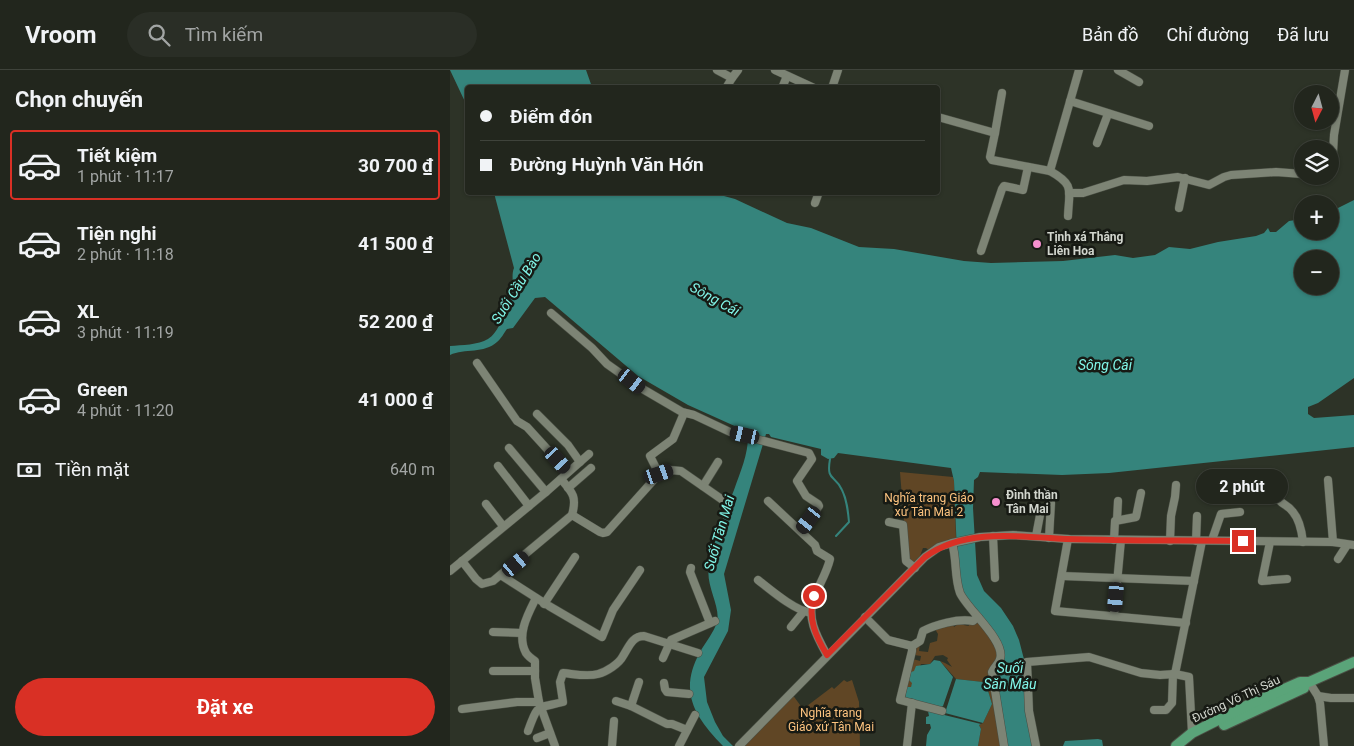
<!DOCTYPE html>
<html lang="vi">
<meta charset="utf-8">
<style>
:root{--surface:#22261d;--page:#2a2e26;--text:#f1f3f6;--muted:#a2a5a4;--line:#3f433b;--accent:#d93025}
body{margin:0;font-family:Roboto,sans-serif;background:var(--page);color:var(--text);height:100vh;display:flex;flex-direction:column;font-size:19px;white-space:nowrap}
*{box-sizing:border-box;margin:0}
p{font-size:16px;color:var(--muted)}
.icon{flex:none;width:28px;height:28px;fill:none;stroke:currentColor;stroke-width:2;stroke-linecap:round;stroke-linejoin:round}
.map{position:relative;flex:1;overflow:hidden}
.panel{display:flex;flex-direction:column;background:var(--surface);width:450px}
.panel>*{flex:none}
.banner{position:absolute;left:15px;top:15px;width:475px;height:110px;border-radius:5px;box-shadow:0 1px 4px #0004,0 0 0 1px var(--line);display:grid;align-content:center;height:110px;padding:0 15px;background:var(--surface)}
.needle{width:32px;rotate:186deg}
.tools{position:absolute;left:844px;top:15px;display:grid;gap:10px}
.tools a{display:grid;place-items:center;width:45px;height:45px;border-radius:50%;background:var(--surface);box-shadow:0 1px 4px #0004,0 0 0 1px var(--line);font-size:25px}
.end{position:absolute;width:22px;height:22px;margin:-11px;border:6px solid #d93025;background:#fff;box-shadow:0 0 0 2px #fff}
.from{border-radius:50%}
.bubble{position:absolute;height:35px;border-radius:18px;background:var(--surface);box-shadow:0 1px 4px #0004,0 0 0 1px var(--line);font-size:16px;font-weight:700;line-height:35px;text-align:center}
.car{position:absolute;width:15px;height:30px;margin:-15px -8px;border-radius:6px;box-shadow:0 0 4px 1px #0007;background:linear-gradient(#222 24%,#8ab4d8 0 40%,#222 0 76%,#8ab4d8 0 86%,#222 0)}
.banner b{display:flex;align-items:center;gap:18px;height:48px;font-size:19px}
.banner b+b{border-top:1px solid var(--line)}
.banner i{width:12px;height:12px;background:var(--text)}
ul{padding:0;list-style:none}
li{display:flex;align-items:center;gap:15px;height:70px;margin:0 10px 8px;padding:0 5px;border:2px solid transparent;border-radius:5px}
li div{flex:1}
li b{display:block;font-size:19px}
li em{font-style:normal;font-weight:700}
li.current{border-color:var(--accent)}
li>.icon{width:45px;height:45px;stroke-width:1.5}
h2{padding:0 15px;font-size:22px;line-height:60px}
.pay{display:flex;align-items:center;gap:12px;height:55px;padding:0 15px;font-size:19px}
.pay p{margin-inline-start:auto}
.primary-button{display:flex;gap:10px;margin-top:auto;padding:10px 15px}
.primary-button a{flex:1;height:58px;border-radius:30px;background:var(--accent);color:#fff;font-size:20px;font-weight:700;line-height:58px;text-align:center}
header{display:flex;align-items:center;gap:30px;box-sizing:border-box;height:70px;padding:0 25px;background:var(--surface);border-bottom:1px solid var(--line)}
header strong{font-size:24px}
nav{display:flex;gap:28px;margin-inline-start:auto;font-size:18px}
.search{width:350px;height:45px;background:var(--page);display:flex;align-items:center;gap:12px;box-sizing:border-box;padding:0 18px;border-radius:28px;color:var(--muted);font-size:19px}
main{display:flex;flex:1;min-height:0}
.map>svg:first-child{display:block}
.green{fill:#604625}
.water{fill:#35847c;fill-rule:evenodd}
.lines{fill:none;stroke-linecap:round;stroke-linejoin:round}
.stream{stroke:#35847c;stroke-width:2}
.minor-casing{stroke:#4a4f44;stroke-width:9}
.major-casing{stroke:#4a4f44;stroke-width:12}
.minor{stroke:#7d8475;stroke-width:8}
.major{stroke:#5aa479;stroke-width:10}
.route{stroke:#d93025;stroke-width:6}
.poi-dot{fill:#f690cf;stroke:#171a14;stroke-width:2}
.labels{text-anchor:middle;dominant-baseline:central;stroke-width:5;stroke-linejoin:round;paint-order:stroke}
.poi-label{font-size:12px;font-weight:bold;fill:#d1d5cd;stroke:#171a14;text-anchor:start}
.park-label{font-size:12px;fill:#fdc37f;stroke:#171a14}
.street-label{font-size:12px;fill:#d1d5cd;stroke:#171a14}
.water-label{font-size:14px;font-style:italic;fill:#81f6e9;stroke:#171a14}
</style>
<header>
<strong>Vroom</strong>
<div class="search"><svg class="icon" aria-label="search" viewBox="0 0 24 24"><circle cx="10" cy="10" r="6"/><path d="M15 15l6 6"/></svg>Tìm kiếm</div>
<nav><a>Bản đồ</a><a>Chỉ đường</a><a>Đã lưu</a></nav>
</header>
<main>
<section class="panel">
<h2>Chọn chuyến</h2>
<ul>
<li class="current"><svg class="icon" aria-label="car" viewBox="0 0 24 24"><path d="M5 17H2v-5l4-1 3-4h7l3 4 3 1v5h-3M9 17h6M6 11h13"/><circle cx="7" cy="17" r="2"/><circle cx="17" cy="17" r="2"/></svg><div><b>Tiết kiệm</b><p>1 phút · 11:17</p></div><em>30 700 ₫</em></li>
<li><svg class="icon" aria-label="car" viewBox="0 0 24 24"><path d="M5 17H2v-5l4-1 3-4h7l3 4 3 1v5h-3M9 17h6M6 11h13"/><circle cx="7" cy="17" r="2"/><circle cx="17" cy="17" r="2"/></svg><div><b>Tiện nghi</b><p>2 phút · 11:18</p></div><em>41 500 ₫</em></li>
<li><svg class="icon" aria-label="car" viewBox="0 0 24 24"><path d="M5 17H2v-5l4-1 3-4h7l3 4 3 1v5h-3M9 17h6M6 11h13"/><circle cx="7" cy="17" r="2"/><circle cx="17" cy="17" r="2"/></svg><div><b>XL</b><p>3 phút · 11:19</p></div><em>52 200 ₫</em></li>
<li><svg class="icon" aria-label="car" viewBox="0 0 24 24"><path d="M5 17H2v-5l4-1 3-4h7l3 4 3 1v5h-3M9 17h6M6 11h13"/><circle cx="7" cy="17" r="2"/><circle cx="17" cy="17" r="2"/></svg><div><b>Green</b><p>4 phút · 11:20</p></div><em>41 000 ₫</em></li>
</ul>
<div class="pay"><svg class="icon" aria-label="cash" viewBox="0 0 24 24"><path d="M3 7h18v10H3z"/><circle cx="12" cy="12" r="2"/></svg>Tiền mặt<p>640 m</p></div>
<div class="primary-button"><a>Đặt xe</a></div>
</section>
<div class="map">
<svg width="904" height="676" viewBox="0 0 904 676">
<rect width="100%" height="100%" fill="#2d3327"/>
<g class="green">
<path d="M 450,402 L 503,407 L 504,411 L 506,468 L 496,471 L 479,480 L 476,478 L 473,478 L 468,491 L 464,495 L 457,490 Z"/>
<path d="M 528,549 L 548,583 L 552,676 L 528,676 L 531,659 L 529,655 L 533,653 L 542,634 L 536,614 L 532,612 L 506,609 L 490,591 L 495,593 L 502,597 L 497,590 L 498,588 L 493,585 L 485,586 L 480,594 L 471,594 L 461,617 L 457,618 L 456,628 L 453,629 L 463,589 L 470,591 L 471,586 L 464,585 L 465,578 L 470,573 L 469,581 L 478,582 L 480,573 L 487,571 L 488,564 L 485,559 L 503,554 L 504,557 L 508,554 L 519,556 L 517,552 Z"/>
<path d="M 394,610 L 397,612 L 402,610 L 409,632 L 410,676 L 291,676 L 342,624 L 353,639 L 382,617 L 384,619 Z"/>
</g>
<g class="water">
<path d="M 0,0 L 136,0 L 142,17 L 18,18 L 17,36 Z"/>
<path d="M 44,123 L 263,123 L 285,129 L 337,153 L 361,158 L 409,177 L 444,179 L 514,191 L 541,193 L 613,191 L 665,185 L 683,188 L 705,185 L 719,177 L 740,179 L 768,172 L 806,166 L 814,163 L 818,158 L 820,162 L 826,162 L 839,151 L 852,149 L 852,161 L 880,161 L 880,142 L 904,130 L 904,308 L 868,333 L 858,337 L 858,344 L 864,348 L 904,345 L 904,377 L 659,403 L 612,405 L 530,402 L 528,407 L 524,410 L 523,438 L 527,505 L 534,521 L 551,538 L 563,556 L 569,570 L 576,597 L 584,676 L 556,676 L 544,602 L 553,588 L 512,522 L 507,484 L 504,411 L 501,398 L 388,383 L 384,388 L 378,389 L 371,385 L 371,379 L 321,367 L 319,364 L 316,364 L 274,504 L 281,540 L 278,561 L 254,607 L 257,632 L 265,652 L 273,666 L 283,676 L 273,676 C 245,647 228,622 250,582 C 255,573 264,562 267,552 C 271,537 255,515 259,496 C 264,470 274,445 284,420 C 291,400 299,383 298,362 L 238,335 L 188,306 L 95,227 L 85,228 L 63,258 L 57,259 C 54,263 51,269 47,272 C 34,284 15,278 0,285 L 0,276 C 12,275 28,275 38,269 C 49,263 60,233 62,221 C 64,213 61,205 64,198 ZM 852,189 L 880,189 L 880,216 L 852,216 Z"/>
<path d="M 484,590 L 490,591 L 503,607 L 493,636 L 490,638 L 455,628 L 457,617 L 461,617 L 462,613 L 459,610 L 461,602 L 464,601 L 466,596 L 480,594 Z"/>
<path d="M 506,609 L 533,612 L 536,614 L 542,634 L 533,653 L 495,643 Z"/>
<path d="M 478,641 L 531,654 L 529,655 L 531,659 L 528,676 L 476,676 L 477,665 L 481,658 L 480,654 L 476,654 L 476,647 L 479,646 Z"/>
<path d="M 648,669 L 652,670 L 653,676 L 613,676 L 615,671 Z"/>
</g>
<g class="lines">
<path class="stream" d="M 380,389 C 376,412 385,404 392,420 C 397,430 398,441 399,452 L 386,466"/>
<defs>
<g id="minor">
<path d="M 267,0 L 282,8 L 288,0"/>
<path d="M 325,0 L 364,18"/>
<path d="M 668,0 L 689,12"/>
<path d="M 276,18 L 282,8"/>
<path d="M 332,18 L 337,6"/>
<path d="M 382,18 L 388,0"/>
<path d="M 620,31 L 699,56"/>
<path d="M 488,47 L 545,63 L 540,87 L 542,90 L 600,101"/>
<path d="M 545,63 L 552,23"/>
<path d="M 647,73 L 658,44"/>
<path d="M 880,104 L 882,101 L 884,65 L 895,0"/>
<path d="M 619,123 L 633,123 L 674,110 L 697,111 L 728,107 L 759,115 L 774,107 L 781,105 L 826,102 L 852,104"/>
<path d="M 365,133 L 369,122"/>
<path d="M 729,138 L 735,108"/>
<path d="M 618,146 C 619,120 625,115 600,101 L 629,0"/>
<path d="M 531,181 L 552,119 L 554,116 L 573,120 L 578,97"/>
<path d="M 101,243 L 142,278 L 157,294 L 191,318 L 232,342 L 244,345 L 280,362 L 359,383 L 362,389 L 347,411 L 356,426 L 368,434 L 369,436 L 351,461"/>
<path d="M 27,293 L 67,351 L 77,357 L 118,402"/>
<path d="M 87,344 L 118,375 L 130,392"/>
<path d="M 59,378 L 96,422"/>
<path d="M 48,396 L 79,436"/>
<path d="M 209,404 L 200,386 L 223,369 L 234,343"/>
<path d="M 111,409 C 123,423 127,427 122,445"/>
<path d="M 878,410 L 883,472"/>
<path d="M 253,416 L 268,392"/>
<path d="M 118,418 L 141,398"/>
<path d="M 825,421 C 830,437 836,432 843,442 C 849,449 852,463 853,472"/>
<path d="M 318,431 L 365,475 L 367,481 L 380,489 C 377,502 370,513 365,525 C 355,546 367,567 377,585"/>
<path d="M 36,434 L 53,456"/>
<path d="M 667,450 L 668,431"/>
<path d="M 439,452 L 453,455 L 456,491 L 465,498"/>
<path d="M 543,466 L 545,508"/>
<path d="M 586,466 L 590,445"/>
<path d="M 599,468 L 601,433"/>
<path d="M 618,469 L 605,541 L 736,553"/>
<path d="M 664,470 L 665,451 L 686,447 L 691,423"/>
<path d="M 762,470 L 771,444 L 790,442"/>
<path d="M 720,471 L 721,446 L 725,427 L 726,415"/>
<path d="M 746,471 L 747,446"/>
<path d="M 820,472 L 812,511 L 837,509"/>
<path d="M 502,473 C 507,489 504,507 510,523 C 517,539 556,571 550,589 C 549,594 544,597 542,602 L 554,676"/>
<path d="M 888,489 L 897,475"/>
<path d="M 12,491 L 26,509 L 32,514 L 43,511 L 122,445 L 150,462 L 153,463 L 157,462 L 209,404 L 220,400 L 231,401 L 277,433"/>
<path d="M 241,498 L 240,502 L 260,553"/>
<path d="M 0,501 L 96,422 L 139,384"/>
<path d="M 52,506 L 99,536 L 152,567 L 163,540 L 190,500"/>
<path d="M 612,506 L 744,511"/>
<path d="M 308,510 C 322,521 344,540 361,543"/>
<path d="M 86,528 C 78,544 66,565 76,583 C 78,586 82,589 85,591 L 85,608 L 89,632 L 105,676"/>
<path d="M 94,534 L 125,487"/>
<path d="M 664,545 L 671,470"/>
<path d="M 415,547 L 438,570 L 462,576 L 462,581 L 450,630 L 492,641"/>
<path d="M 341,557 L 354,541"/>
<path d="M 43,562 L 72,563"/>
<path d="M 462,576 L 470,571 L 473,561 C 485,555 508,548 523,551 L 528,547"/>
<path d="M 213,588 L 221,570 L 265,551"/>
<path d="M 43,601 L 85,601"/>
<path d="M 725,604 L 752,471"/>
<path d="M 859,612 L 868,626 L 870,633 L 874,676"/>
<path d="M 214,613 L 215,619 L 217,622 L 239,624"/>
<path d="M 868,626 L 881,628 L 904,628"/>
<path d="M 166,631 L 181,636 L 217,654 L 222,654 L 237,660"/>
<path d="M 181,636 L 189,612"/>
<path d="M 12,639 L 67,632 L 89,632"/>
<path d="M 704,640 L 716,640 L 722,633 L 723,604"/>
<path d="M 78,661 C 88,633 86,639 113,632 L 110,612 L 113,603 C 124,604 137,607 148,604 C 156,602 169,594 173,586 C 179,577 182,566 194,566 L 248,583"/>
<path d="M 87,668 L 100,663"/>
<path d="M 162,676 L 164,651"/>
<path d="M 229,676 L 245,645"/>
<path d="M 289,676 L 475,487 L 489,477 L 502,473 L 530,467 L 563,465 L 618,469 L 883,472 L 904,475"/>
<path d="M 457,676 L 462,633"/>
<path d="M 586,676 L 579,641 L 577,592 L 639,587 L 691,603 L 710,605 L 725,604 L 739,607 L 742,663"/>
</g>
<g id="major">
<path d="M 774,655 L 854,618"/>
<path d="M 726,676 L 742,663 L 800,634 L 850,612 L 859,612 L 904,592"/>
</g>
</defs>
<use href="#minor" class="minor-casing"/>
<use href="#major" class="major-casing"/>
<use href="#minor" class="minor"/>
<use href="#major" class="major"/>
</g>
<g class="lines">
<path class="route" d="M 364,526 C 357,548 366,567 377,585 L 475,487 C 510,461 559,465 600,468 C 621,470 643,469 664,470 C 707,471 750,470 793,471"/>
</g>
<g class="poi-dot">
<circle cx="587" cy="174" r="5"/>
<circle cx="546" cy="432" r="5"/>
</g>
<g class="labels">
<g class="poi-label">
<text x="597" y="167">Tịnh xá Thắng<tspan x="597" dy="14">Liên Hoa</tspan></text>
<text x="556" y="425">Đình thần<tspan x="556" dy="14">Tân Mai</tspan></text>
</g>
<g class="park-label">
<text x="479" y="428">Nghĩa trang Giáo<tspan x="479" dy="14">xứ Tân Mai 2</tspan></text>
<text x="381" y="643">Nghĩa trang<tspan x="381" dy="14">Giáo xứ Tân Mai</tspan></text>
</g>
<g class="street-label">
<text transform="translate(786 629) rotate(-25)">Đường Võ Thị Sáu</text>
</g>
<g class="water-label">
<text transform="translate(66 218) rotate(-58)">Suối Cầu Bào</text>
<text transform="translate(265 229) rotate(29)">Sông Cái</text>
<text x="655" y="295">Sông Cái</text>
<text transform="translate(269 463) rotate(-74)">Suối Tân Mai</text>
<text x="560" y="598">Suối<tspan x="560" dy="16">Săn Máu</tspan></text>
</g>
</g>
</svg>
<div class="tools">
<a><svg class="needle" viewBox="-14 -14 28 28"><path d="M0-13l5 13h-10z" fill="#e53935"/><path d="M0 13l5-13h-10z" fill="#a2a5a4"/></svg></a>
<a><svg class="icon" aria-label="layers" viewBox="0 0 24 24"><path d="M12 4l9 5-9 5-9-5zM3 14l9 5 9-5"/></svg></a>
<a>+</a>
<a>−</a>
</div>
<i class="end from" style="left:364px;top:526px"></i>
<i class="end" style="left:793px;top:471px"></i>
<div class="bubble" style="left:746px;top:399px;width:92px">2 phút</div>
<i class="car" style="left:182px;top:311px;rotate:128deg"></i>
<i class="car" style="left:295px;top:365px;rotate:283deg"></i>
<i class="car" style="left:108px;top:390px;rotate:138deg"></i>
<i class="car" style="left:209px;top:404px;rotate:71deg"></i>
<i class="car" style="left:359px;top:450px;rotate:217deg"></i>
<i class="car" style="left:66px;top:494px;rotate:50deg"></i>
<i class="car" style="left:666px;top:527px;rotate:185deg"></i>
<div class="banner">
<b><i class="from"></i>Điểm đón</b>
<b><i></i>Đường Huỳnh Văn Hớn</b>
</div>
</div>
</main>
